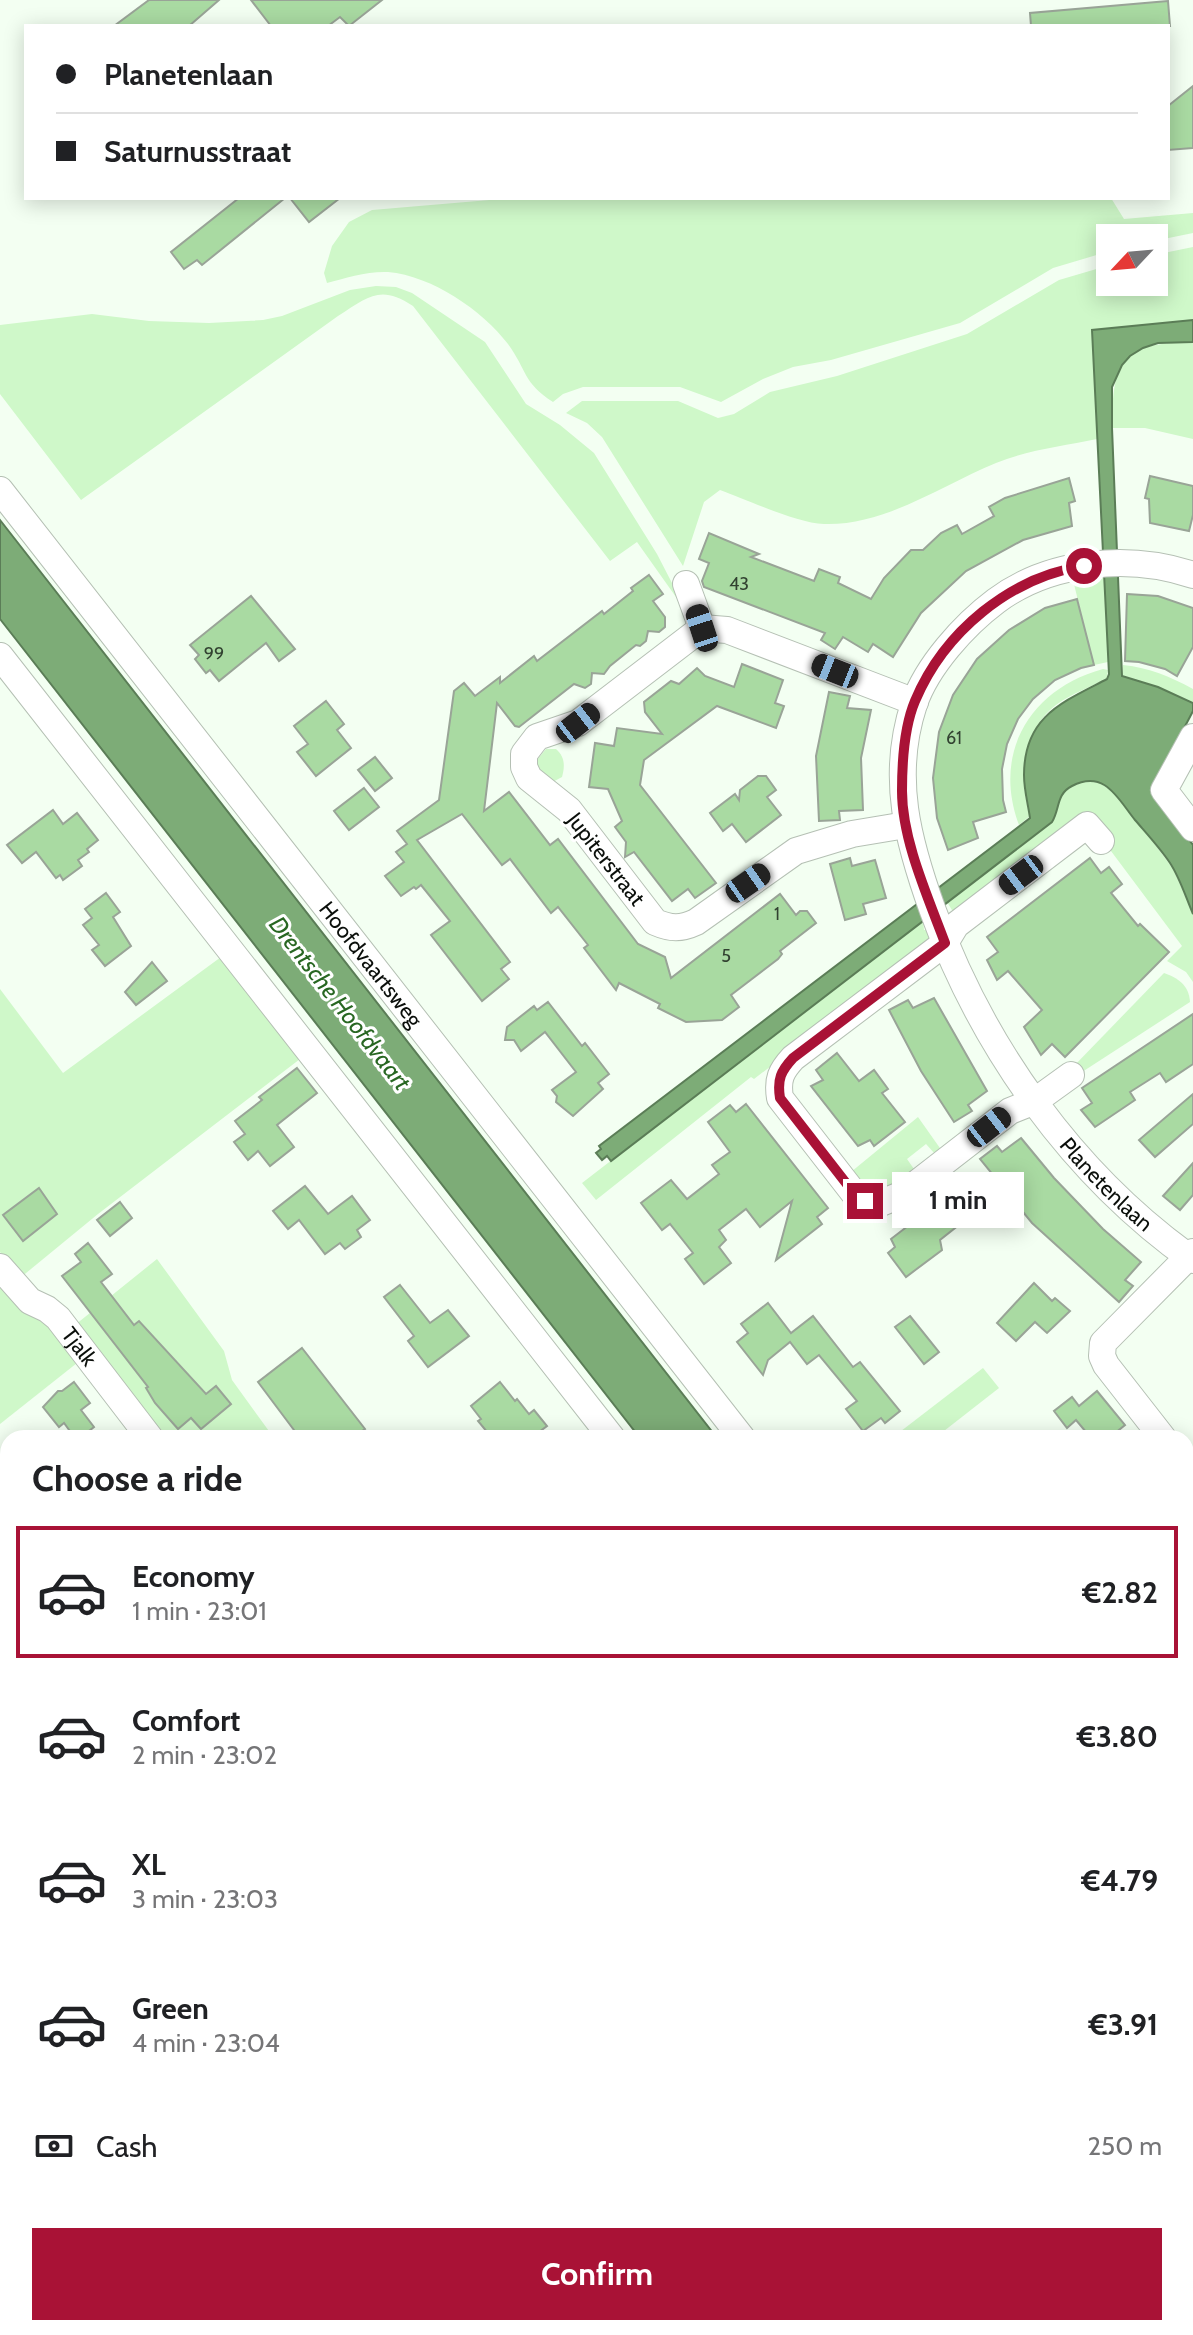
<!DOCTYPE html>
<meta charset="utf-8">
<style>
:root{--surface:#fff;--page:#f6f6f6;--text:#202124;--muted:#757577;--line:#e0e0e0;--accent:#a91236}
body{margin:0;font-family:Cabin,sans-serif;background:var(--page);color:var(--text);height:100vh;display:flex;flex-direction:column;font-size:30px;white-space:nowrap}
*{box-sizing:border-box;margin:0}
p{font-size:26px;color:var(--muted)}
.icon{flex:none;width:44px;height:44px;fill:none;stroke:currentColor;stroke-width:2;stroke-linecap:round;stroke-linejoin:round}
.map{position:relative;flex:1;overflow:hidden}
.panel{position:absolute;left:0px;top:1430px;width:1194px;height:906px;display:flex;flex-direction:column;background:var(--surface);border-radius:24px 24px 0 0;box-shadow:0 4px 20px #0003}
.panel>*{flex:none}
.top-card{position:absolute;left:24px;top:24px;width:1146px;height:176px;border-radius:0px;box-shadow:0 4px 20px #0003;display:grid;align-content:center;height:176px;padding:0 32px;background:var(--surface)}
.needle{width:52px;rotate:244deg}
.buttons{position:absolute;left:1096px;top:224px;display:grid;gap:16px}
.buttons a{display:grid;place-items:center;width:72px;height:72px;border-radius:0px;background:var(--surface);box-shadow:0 4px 20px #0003;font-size:40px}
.end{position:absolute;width:36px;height:36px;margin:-18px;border:10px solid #a91236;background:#fff;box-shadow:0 0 0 4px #fff}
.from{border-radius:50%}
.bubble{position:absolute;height:56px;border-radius:0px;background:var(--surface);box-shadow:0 4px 20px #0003;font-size:26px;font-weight:700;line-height:56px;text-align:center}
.car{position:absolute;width:24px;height:48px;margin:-24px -12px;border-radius:10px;box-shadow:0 0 6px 2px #0007;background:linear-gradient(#222 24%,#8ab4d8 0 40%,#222 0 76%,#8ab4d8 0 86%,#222 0)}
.top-card b{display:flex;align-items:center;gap:28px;height:76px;font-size:30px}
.top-card b+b{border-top:2px solid var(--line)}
.top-card i{width:20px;height:20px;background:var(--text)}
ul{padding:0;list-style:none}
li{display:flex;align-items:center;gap:24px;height:132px;margin:0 16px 12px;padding:0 16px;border:4px solid transparent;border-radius:0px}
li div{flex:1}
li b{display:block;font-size:30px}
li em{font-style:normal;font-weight:700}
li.active{border-color:var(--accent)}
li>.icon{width:72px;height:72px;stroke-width:1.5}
h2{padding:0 32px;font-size:36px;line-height:96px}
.pay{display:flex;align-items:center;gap:20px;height:88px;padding:0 32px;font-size:30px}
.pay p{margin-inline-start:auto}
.button{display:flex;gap:16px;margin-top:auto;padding:16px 32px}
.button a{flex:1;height:92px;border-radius:0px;background:var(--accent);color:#fff;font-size:32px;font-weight:700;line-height:92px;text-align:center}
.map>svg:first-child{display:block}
.green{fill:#cff8c9}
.water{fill:#7dac77;stroke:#5b7d57;stroke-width:2}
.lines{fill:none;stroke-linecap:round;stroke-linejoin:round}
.stream{stroke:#5b7d57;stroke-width:7}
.building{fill:#a9daa2;stroke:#99a497;stroke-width:2}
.street-casing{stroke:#b5c0b4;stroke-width:28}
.secondary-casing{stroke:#b5c0b4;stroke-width:38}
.street{stroke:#fff;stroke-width:26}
.secondary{stroke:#fff;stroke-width:36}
.route{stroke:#a91236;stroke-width:10}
.labels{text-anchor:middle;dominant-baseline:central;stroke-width:6;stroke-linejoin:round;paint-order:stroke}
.number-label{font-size:18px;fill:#324231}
.street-label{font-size:22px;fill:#0b0f0b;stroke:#fff}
.water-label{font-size:24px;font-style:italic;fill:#286722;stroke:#fff}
</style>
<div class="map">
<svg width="1193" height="2335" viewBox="0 0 1193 2335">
<rect width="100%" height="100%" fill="#f3fff2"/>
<g class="green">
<path d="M 512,198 L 1111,198 L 1124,219 L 1193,213 L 1193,233 L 1154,241 L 1154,238 L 1110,238 L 1110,251 L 1053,268 L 960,323 L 831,360 L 793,367 L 763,379 L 721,402 L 680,387 L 583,387 L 563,394 L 553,402 C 523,383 527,370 508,344 C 482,310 432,276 388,272 C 368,271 345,278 327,283 L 324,273 L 332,246 L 349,222 L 372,210 Z"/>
<path d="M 1193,247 L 1193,320 L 1092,330 L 1097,439 C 1063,446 1028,450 996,463 C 942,485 885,526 824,524 C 796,523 748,500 720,490 L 704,502 L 683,566 L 602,437 L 587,423 L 566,413 L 582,401 L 678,401 L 718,418 L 734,414 L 770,392 L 837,376 L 967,334 L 1059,280 L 1110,265 L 1110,282 L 1154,282 L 1154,255 Z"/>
<path d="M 376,286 L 396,287 L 412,293 L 485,342 L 526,404 L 560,425 L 594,453 L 657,554 L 688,614 L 637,542 L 610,561 L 413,306 C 380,284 368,297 338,316 L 81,500 L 0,394 L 0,325 L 92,314 L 149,321 L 209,323 L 263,320 L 282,316 L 350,290 Z"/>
<path d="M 1193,342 L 1193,439 L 1145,428 L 1112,428 C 1113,359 1121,343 1193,342 Z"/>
<path d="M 1106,574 L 1108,662 L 1094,665 L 1072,576 Z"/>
<path d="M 1123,665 C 1150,668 1169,676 1193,689 L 1193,703 L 1158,687 L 1122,677 Z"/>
<path d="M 1103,669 L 1108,670 L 1107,678 C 1090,688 1072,693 1056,705 C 1023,730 1018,778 1030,816 L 1019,825 C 992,753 1030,689 1103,669 Z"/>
<path d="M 546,749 L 556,749 C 565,757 565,766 562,777 L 549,784 L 540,777 L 536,761 Z"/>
<path d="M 1087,781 L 1100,783 L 1119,796 L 1174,870 L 1193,914 L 1193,982 L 1186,972 L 1167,961 L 1182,946 L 1105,843 L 1091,814 L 955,915 L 947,902 L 1052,822 C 1066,798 1050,792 1087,781 Z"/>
<path d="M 923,920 L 924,930 L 930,930 C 932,942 924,947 916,955 L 754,1079 L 751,1077 L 596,1200 L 582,1183 Z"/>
<path d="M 221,957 L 300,1059 L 98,1214 L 20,1278 L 0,1252 L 0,989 L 63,1073 Z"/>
<path d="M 1164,973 C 1178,978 1189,985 1190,1002 L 1079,1074 L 1073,1067 Z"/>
<path d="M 918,1117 L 942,1151 L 936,1155 L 926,1144 L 907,1159 L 916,1172 C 905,1180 884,1198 869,1190 C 863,1186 856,1177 851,1172 Z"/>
<path d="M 157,1259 L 224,1351 L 232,1380 L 274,1438 L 165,1438 L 75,1325 Z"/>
<path d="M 0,1288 L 39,1315 L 77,1363 L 0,1424 Z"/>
<path d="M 983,1368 L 999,1388 L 935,1438 L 892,1438 Z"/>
</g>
<g class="water">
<path d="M 1193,320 L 1193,342 L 1158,343 L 1143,348 L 1130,356 L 1122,365 L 1112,387 L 1112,428 L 1122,676 L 1158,687 L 1193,703 L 1193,711 L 1151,791 L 1193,845 L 1193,914 C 1186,898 1180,878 1170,863 C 1160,848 1147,834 1135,820 C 1118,799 1105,769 1072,786 C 1056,794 1060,809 1052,822 L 611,1161 L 607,1156 L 602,1160 L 596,1153 L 601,1149 L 599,1146 L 1030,818 C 1028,804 1024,790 1024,775 C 1024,716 1063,702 1107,679 L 1109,674 L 1092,330 Z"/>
<path d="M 0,520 L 717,1438 L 640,1438 L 0,619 Z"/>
<path d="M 1186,2041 L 1193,2050 L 1193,2147 L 1186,2138 Z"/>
<path d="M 8,2049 L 8,2152 L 0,2151 L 0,2050 Z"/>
<path d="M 748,2328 L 809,2328 L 800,2335 L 740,2335 Z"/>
</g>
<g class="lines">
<path class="stream" d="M 1186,1820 L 1193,1815"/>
</g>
<g class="building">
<path d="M 149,0 L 219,0 L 189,26 L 114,26 Z"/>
<path d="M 251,0 L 382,0 L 349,26 L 340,17 L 328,26 L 271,26 Z"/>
<path d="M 1168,1 L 1170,26 L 1031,26 L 1030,13 Z"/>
<path d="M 1193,86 L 1193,148 L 1168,150 L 1168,106 Z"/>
<path d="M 239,198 L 285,198 L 202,265 L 197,260 L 184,269 L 171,252 Z"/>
<path d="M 290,198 L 340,198 L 309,222 Z"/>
<path d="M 1150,476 L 1193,486 L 1193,515 L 1189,531 L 1150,523 L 1149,499 L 1145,498 Z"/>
<path d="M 1069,478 L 1075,501 L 1069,503 L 1072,526 L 1023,540 L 966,571 L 921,613 L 893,657 L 873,644 L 868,652 L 843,637 L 835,649 L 821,640 L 825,633 L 704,587 L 702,581 L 709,563 L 699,559 L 709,533 L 759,554 L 751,557 L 814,581 L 819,569 L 840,577 L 838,583 L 871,599 L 884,578 L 911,550 L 923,550 L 941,533 L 957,525 L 962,534 L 994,516 L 989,507 L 1005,498 Z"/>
<path d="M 649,575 L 663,594 L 653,601 L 665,617 L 665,627 L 659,632 L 648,631 L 646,641 L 640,646 L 636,645 L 610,666 L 604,674 L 592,673 L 591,684 L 585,688 L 574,684 L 519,727 L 515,726 L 497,703 L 484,811 L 509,792 L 550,845 L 558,839 L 638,944 L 665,957 L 671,978 L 780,894 L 796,915 L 800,911 L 807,911 L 816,923 L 780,951 L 782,954 L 778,959 L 731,995 L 739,1007 L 722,1020 L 686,1022 L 658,1008 L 660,1004 L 619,983 L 616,990 L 584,948 L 588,945 L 558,907 L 551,913 L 510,859 L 502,865 L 462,814 L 417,840 L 510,962 L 501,969 L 509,979 L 482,1001 L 431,935 L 450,921 L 421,885 L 416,889 L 414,887 L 401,896 L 385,876 L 404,862 L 396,852 L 407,844 L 397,831 L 439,800 L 454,691 L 464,683 L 475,696 L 500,677 L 500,683 L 534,656 L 537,661 L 602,611 L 604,614 L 633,591 L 631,588 Z"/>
<path d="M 1127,594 L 1158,596 L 1193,608 L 1193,647 L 1177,676 L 1165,669 L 1139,662 L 1125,661 Z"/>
<path d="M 251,596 L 295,649 L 279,661 L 266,643 L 219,681 L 210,670 L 206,673 L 195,659 L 199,655 L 190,645 Z"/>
<path d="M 1077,599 L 1094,665 L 1081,668 L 1055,680 L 1033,699 L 1018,719 L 1007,744 L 1002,769 L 1003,800 L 1006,812 L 973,822 L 978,838 L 948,850 L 937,818 L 933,778 L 939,732 L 953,695 L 977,659 L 1009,630 L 1045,608 Z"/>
<path d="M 742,664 L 783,680 L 775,703 L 784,706 L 776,728 L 717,706 L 644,760 L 640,785 L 716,883 L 695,898 L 688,889 L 672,901 L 634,852 L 625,857 L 626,842 L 615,827 L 622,821 L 608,789 L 589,787 L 595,743 L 614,746 L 617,728 L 662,734 L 645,712 L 644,702 L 671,681 L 679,684 L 697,668 L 705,676 L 734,687 Z"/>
<path d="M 829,692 L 850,696 L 847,708 L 871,710 L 861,758 L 863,810 L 839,811 L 840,820 L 819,821 L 816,756 Z"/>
<path d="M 326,701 L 344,724 L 337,730 L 351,748 L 316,776 L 297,752 L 308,744 L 294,726 Z"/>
<path d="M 375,757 L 392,778 L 375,791 L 358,770 Z"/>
<path d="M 758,776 L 766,776 L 776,790 L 767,797 L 781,815 L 746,842 L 732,824 L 723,831 L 710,813 L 735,794 L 739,800 L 740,790 Z"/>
<path d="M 364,788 L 379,807 L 349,830 L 334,811 Z"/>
<path d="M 53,810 L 63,824 L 77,813 L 98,840 L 87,849 L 89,852 L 78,860 L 82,866 L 63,880 L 60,875 L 56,878 L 36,852 L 22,863 L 7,845 Z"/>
<path d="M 850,858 L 852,866 L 875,860 L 886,898 L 863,904 L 866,914 L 845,920 L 830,864 Z"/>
<path d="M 1090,858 L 1101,873 L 1109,867 L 1122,884 L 1111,893 L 1138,926 L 1140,924 L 1169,952 L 1065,1057 L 1052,1044 L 1041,1055 L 1024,1027 L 1042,1010 L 1008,971 L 997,980 L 987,960 L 998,952 L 987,937 Z"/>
<path d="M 106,893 L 120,912 L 113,917 L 131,946 L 105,966 L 92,950 L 99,945 L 83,925 L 92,918 L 85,909 Z"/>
<path d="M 152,962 L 167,981 L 136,1005 L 125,992 Z"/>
<path d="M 934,998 L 987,1091 L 968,1105 L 972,1111 L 954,1122 L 921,1071 L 889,1010 L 908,1000 L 913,1008 Z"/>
<path d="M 548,1002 L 582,1046 L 585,1043 L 609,1074 L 598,1083 L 603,1089 L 573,1116 L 556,1102 L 557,1096 L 552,1090 L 576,1072 L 545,1032 L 521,1051 L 514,1040 L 505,1040 L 507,1027 L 534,1006 L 537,1010 Z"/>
<path d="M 1193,1014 L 1193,1064 L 1166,1082 L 1160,1073 L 1130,1092 L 1135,1100 L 1095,1127 L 1081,1110 L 1092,1103 L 1082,1088 Z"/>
<path d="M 837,1053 L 859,1081 L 874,1070 L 888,1089 L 882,1093 L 905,1122 L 874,1146 L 870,1140 L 858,1146 L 811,1086 L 823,1080 L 816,1070 Z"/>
<path d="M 297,1068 L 317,1093 L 277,1125 L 294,1147 L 270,1166 L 258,1151 L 248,1160 L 234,1142 L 245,1134 L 235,1121 L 262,1100 L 259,1097 Z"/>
<path d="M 1193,1094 L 1193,1124 L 1155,1157 L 1139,1140 Z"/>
<path d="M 746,1104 L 828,1208 L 817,1217 L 822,1224 L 776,1260 L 792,1201 L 760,1227 L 746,1209 L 719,1230 L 726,1240 L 719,1247 L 731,1263 L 704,1284 L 685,1259 L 693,1253 L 670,1224 L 662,1230 L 641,1203 L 671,1180 L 687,1199 L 719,1174 L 712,1165 L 730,1152 L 708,1122 L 730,1105 L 736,1112 Z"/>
<path d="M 1021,1138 L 1054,1178 L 1103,1229 L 1141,1262 L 1125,1280 L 1133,1286 L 1119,1302 L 1032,1223 L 980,1159 L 997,1146 L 1002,1152 Z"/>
<path d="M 1193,1163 L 1193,1195 L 1180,1210 L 1163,1196 Z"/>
<path d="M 305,1186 L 328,1214 L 352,1196 L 370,1220 L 357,1230 L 361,1237 L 345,1249 L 340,1243 L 325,1254 L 299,1220 L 288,1229 L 273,1211 Z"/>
<path d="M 39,1188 L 57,1214 L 23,1241 L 3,1215 Z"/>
<path d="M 956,1189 L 974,1213 L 940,1240 L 942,1250 L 906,1277 L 888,1253 L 895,1247 L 891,1239 Z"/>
<path d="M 120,1202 L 132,1218 L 110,1236 L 97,1220 Z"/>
<path d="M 88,1243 L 112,1274 L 101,1282 L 134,1325 L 139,1321 L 206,1394 L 216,1386 L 231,1404 L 201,1429 L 191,1418 L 178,1429 L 155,1403 L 146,1388 L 148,1387 L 62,1276 L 81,1262 L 75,1254 Z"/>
<path d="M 1034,1283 L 1052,1301 L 1055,1298 L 1070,1311 L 1047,1333 L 1035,1322 L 1016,1341 L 997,1323 Z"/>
<path d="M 400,1285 L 430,1323 L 448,1310 L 469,1336 L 428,1367 L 408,1341 L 414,1336 L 384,1297 Z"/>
<path d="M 768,1303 L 791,1333 L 813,1316 L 853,1367 L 860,1362 L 900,1411 L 885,1423 L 881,1418 L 863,1431 L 846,1409 L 857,1401 L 819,1355 L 807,1364 L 790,1342 L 768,1360 L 763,1375 L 737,1342 L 748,1333 L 741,1324 Z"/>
<path d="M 910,1316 L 939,1352 L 924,1364 L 895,1327 Z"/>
<path d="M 302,1348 L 365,1429 L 352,1438 L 300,1438 L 258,1382 Z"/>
<path d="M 74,1382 L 90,1403 L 81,1410 L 94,1427 L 80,1438 L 75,1438 L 64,1423 L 59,1427 L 43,1407 L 58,1391 L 62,1391 Z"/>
<path d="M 500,1382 L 515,1401 L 517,1399 L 529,1414 L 534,1410 L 547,1426 L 531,1438 L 492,1438 L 478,1421 L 481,1419 L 471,1406 Z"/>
<path d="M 1097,1391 L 1125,1425 L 1109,1438 L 1091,1438 L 1076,1420 L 1067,1428 L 1054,1411 L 1072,1397 L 1079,1406 Z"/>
</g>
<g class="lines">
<defs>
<g id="street">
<path id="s1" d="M 0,490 L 742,1438"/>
<path id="s2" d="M 1193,575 C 1130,554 1051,560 996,601 C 964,625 927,666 914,704 C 890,777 908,842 933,911 C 983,1048 1073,1175 1193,1260"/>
<path d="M 686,584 L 702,628"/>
<path d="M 0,656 L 612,1438"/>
<path d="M 1193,737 L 1164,790 L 1193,828"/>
<path d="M 906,825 L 852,834 L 796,851 L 696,922 C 681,929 671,929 655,922 L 569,810 L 529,778 L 524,767 L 524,754 L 537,737 L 578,723 L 702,628 L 727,630 L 915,702"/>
<path d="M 1071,1075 L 1035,1101 L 1010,1111 L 903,1194 L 876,1205 L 865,1201 L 853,1192 L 780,1098 C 777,1079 781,1071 793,1058 L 945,943 L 956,925 L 1087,825 L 1101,841"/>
<path id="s3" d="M 0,1267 L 30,1301 L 47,1309 L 58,1318 L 150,1438"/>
<path d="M 1163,1438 L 1106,1365 L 1102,1356 L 1103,1343 L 1193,1252"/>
<path d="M 1186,1468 L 1193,1476"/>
<path d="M 0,1602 L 8,1612"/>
<path d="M 1186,1650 L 1193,1645"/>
<path d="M 1186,1987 L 1193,2012"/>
<path d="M 0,2020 L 8,2019"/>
<path d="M 1186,2172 L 1193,2181"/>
<path d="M 839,2328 L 845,2335"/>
</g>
<g id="secondary">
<path d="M 1186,1871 L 1193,1863"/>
<path d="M 0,2208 L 8,2209"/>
<path d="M 618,2328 L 629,2335"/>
<path d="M 680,2335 L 693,2328"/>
</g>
</defs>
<use href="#street" class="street-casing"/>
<use href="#secondary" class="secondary-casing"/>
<use href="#street" class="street"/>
<use href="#secondary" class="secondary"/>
</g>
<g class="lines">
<path class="route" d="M 865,1201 L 853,1192 L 780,1098 C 777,1079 781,1071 793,1058 L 945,943 C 928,897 902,840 902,791 C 902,763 904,727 915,701 C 944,632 1010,577 1084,566"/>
</g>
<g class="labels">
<g class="number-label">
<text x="739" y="584">43</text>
<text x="214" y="654">99</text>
<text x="954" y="738">61</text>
<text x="777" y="914">1</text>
<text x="726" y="956">5</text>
</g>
<g class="street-label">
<text transform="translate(606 859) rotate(52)">Jupiterstraat</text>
<text stroke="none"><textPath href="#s1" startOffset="602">Hoofdvaartsweg</textPath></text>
<text stroke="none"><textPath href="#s2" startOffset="878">Planetenlaan</textPath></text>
<text stroke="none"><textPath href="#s3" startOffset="114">Tjalk</textPath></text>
</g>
<g class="water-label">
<text transform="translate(340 1003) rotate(52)">Drentsche Hoofdvaart</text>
</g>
</g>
</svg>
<div class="buttons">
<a><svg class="needle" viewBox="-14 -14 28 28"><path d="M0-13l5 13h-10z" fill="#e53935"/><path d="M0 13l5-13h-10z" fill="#757577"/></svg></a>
</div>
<i class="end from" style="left:1084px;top:566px"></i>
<i class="end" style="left:865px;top:1201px"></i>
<div class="bubble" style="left:892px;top:1172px;width:132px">1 min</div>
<i class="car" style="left:702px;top:628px;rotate:342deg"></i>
<i class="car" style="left:835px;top:671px;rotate:292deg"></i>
<i class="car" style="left:578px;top:723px;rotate:52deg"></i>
<i class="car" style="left:1021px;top:875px;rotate:233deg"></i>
<i class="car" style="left:748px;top:883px;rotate:55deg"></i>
<i class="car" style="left:989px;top:1127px;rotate:52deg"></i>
<div class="top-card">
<b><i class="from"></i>Planetenlaan</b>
<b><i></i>Saturnusstraat</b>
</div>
<section class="panel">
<h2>Choose a ride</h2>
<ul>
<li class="active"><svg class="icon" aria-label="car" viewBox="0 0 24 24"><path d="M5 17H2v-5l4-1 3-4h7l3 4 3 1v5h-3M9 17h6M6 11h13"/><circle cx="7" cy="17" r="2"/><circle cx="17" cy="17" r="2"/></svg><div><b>Economy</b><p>1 min · 23:01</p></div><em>€2.82</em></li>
<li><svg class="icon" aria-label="car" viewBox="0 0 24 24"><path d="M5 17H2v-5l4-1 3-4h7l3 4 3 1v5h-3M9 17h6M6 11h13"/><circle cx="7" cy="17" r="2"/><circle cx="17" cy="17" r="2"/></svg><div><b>Comfort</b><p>2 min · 23:02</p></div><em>€3.80</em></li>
<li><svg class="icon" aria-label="car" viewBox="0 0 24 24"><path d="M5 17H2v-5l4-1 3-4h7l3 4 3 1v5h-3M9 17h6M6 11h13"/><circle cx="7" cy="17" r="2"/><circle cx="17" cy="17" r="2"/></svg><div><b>XL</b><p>3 min · 23:03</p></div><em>€4.79</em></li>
<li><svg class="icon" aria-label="car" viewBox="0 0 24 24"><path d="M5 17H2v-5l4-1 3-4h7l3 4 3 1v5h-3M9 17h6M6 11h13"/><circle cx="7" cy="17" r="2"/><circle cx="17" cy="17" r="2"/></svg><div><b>Green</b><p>4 min · 23:04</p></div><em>€3.91</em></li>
</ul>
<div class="pay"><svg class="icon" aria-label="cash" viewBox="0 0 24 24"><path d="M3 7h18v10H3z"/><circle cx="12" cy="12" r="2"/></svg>Cash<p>250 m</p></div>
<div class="button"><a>Confirm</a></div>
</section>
</div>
